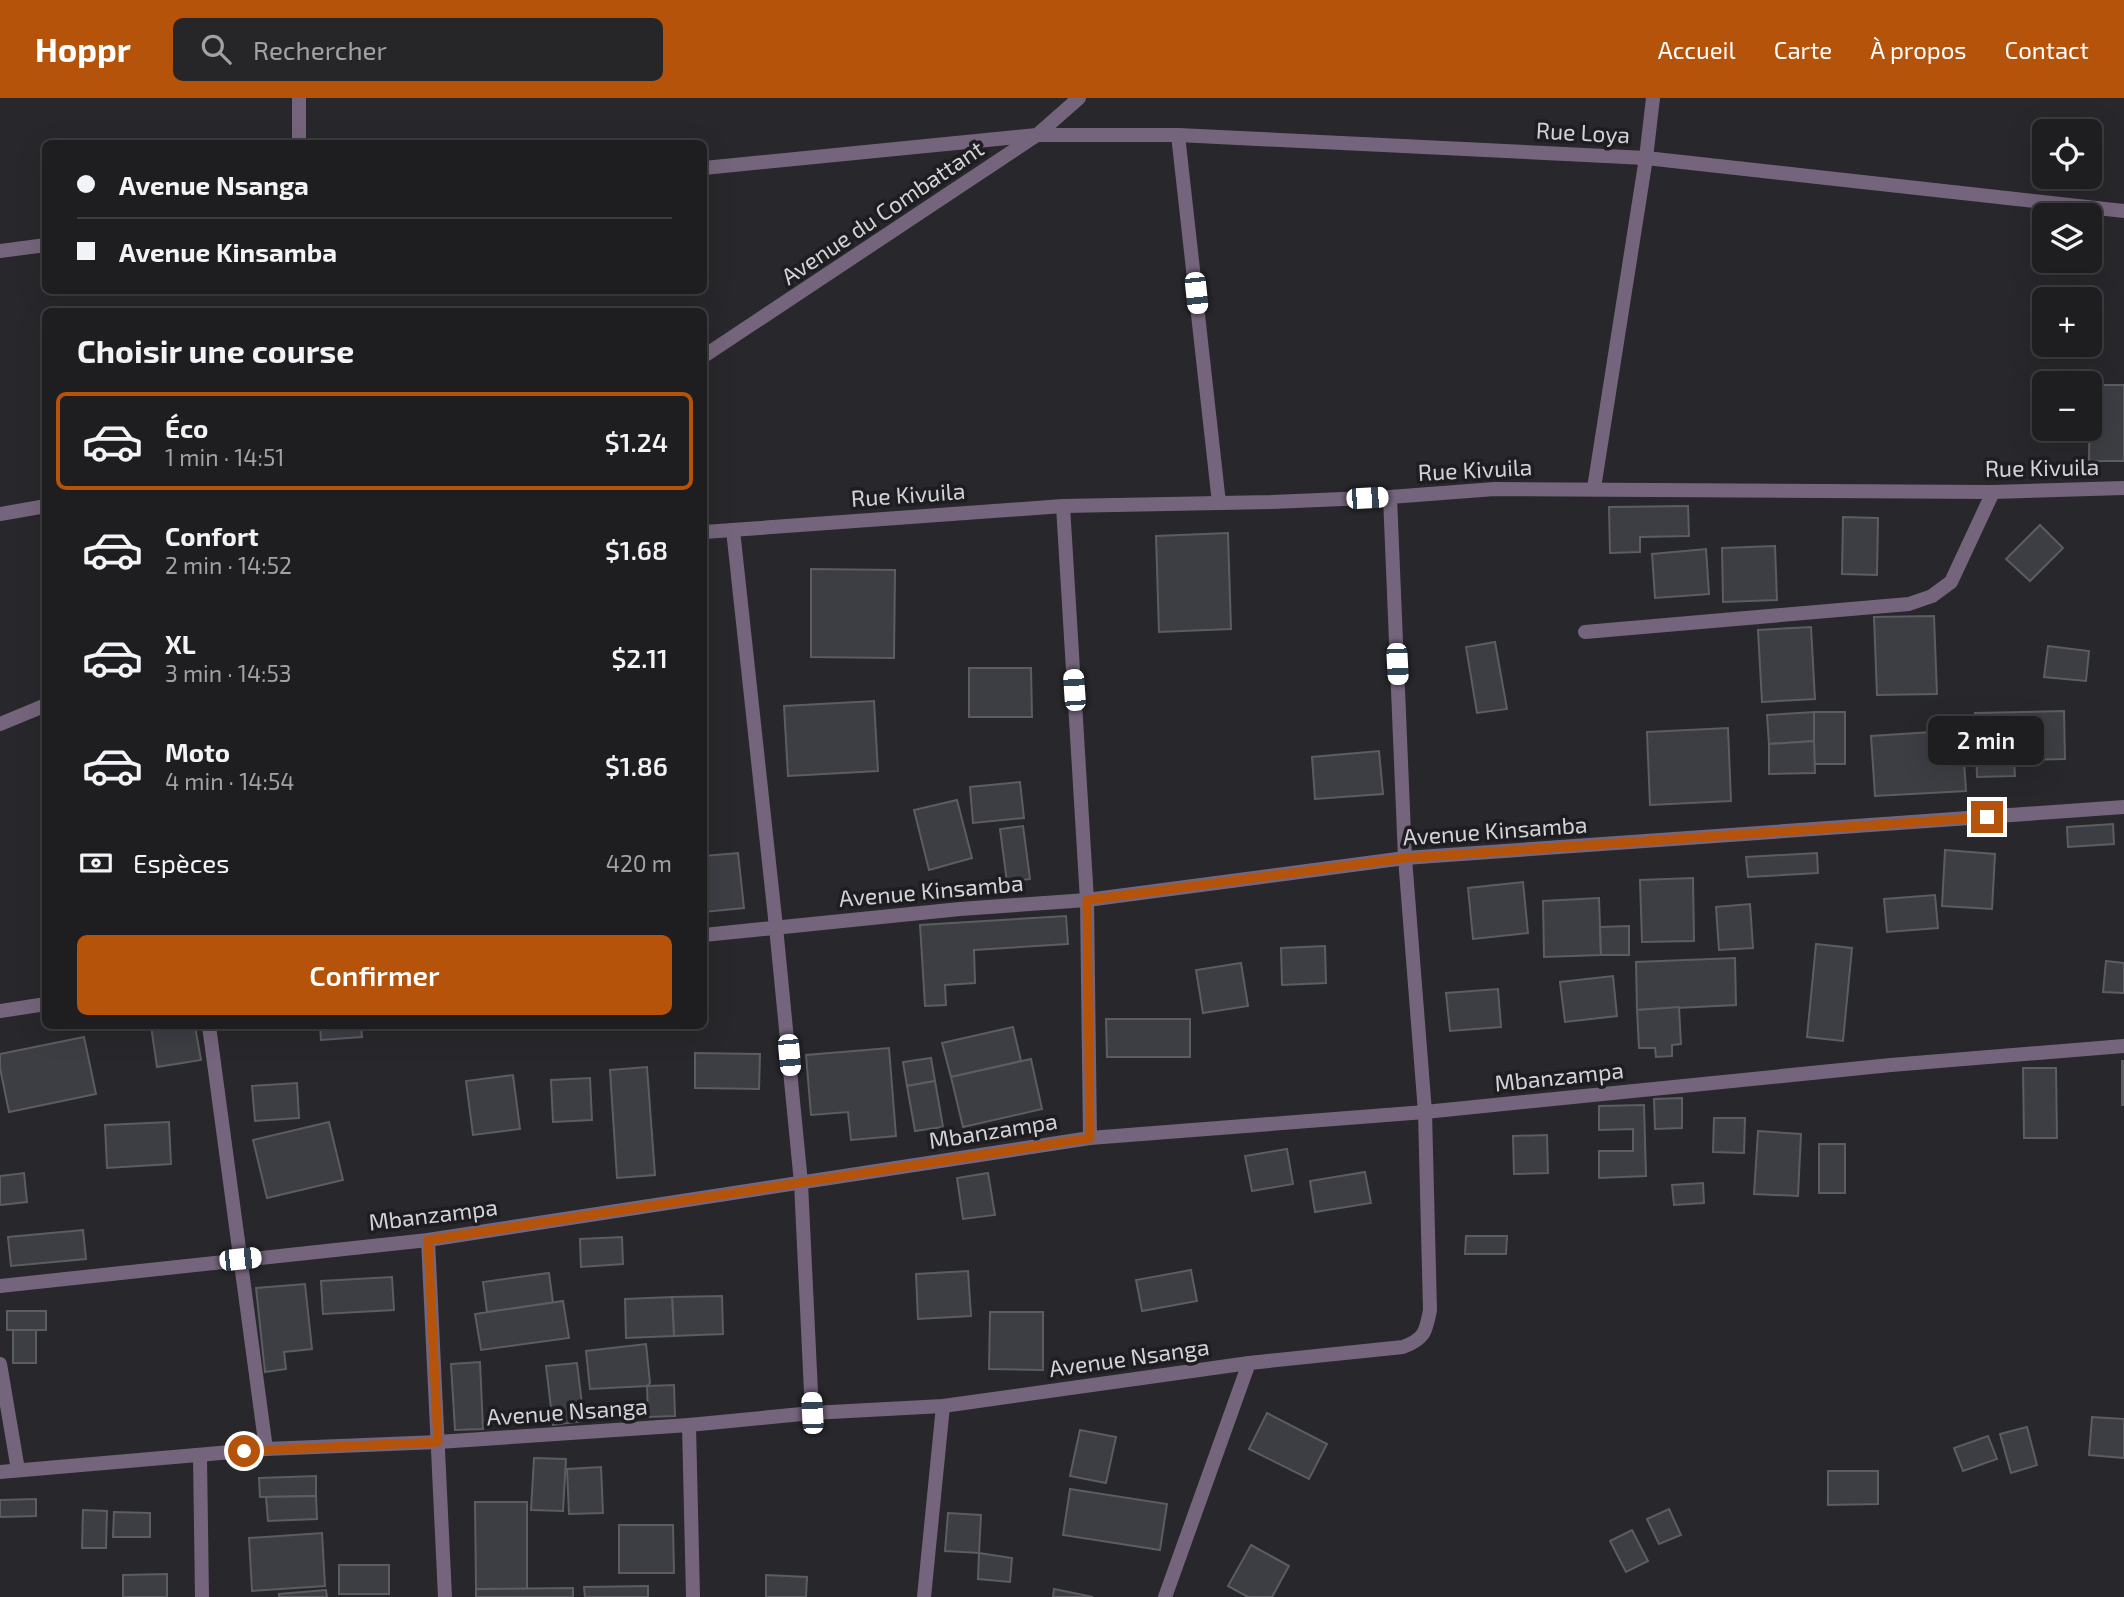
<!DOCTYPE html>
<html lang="fr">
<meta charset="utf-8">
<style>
:root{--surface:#1e1d20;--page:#262629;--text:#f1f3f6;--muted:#a1a2a5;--line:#3c3b3e;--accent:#b45309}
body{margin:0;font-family:"Exo 2",sans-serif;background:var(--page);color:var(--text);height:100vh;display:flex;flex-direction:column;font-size:26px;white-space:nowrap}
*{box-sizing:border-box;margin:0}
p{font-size:23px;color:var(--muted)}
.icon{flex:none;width:38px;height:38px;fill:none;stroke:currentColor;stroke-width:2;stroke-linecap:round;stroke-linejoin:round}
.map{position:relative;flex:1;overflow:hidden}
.sheet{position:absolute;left:42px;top:210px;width:665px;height:721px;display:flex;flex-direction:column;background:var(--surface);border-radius:10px;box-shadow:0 7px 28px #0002,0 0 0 2px var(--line)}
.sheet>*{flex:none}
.top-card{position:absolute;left:42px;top:42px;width:665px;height:154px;border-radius:10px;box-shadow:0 7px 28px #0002,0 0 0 2px var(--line);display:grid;align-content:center;height:154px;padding:0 35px;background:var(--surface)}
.fabs{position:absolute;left:2032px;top:21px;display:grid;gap:14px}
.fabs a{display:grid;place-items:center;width:70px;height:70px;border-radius:10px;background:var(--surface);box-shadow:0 7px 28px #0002,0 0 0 2px var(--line);font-size:35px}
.end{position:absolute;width:32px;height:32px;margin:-16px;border:9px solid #b45309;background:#fff;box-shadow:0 0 0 4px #fff}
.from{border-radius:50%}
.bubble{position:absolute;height:49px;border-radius:10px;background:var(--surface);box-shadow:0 7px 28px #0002,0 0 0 2px var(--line);font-size:23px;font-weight:600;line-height:49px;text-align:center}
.car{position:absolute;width:21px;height:42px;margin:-21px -10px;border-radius:9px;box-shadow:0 0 5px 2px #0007;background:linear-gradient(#fff 24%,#345 0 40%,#fff 0 76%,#345 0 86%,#fff 0)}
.top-card b{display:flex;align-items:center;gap:24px;height:66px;font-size:26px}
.top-card b+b{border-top:2px solid var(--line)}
.top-card i{width:18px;height:18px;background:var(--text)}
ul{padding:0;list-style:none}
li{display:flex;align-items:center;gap:21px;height:98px;margin:0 14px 10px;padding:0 21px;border:4px solid transparent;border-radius:10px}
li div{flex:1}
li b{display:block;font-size:26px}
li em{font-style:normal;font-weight:600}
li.on{border-color:var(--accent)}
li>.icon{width:63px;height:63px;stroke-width:1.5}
h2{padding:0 35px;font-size:32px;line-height:84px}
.pay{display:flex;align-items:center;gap:18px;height:77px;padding:0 35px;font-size:26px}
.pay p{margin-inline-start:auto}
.button{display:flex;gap:14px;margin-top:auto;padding:14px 35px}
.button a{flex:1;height:80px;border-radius:10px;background:var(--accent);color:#fff;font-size:28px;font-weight:600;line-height:80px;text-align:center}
header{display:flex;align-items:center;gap:42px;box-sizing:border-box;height:98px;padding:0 35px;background:var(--accent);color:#fff}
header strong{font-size:33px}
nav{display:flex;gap:38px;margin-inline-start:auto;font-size:24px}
.search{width:490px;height:63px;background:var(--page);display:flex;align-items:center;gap:18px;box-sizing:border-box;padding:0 24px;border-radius:10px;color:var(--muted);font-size:26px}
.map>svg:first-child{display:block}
.building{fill:#3d3e43;stroke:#5b5d61;stroke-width:2}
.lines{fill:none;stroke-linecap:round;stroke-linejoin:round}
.service{stroke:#75657c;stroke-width:14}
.minor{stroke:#75657c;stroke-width:14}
.tertiary{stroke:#75657c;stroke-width:14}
.route{stroke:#b45309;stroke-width:9}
.labels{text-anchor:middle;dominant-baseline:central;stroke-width:7;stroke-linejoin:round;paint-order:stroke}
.street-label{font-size:23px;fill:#d3d3d5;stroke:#1e1d21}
</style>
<header>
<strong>Hoppr</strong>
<div class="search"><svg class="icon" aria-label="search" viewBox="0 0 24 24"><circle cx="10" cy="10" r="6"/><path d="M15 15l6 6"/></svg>Rechercher</div>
<nav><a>Accueil</a><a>Carte</a><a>À propos</a><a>Contact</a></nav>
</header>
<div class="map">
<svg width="2124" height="1499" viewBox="0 0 2124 1499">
<rect width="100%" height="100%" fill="#28272b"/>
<g class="building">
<path d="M 2090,287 L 2124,287 L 2124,363 L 2089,363 Z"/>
<path d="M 1688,408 L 1689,438 L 1640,439 L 1640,454 L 1610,455 L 1609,409 Z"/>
<path d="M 1843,419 L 1878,420 L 1877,477 L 1842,476 Z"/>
<path d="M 2040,427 L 2063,450 L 2030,483 L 2006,461 Z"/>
<path d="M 1228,435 L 1231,531 L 1159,534 L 1156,438 Z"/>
<path d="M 1775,448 L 1777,502 L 1723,504 L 1722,450 Z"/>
<path d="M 1706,451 L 1709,496 L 1655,500 L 1652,456 Z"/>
<path d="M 811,471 L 895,472 L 894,560 L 811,559 Z"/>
<path d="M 1934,518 L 1937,596 L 1877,597 L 1874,519 Z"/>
<path d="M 1811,529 L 1815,601 L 1762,604 L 1758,532 Z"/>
<path d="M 1495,544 L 1507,611 L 1477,615 L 1466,549 Z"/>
<path d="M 2048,548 L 2089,553 L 2086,583 L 2044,579 Z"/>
<path d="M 969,570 L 1031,570 L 1032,619 L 969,619 Z"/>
<path d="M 874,603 L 878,673 L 788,678 L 784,608 Z"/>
<path d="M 2064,613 L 2065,661 L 2014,662 L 2015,678 L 1977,679 L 1975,615 Z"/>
<rect x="1814" y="614" width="31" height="52"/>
<path d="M 1814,614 L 1814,643 L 1769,646 L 1767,617 Z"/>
<path d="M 1728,630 L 1731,703 L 1650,707 L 1647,634 Z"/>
<path d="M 1962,632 L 1966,693 L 1875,698 L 1871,638 Z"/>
<path d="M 1814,643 L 1815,675 L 1769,676 L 1769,646 Z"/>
<path d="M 1379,653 L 1383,696 L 1315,701 L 1312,659 Z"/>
<path d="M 1020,684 L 1024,720 L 973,725 L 970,689 Z"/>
<path d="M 957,702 L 972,760 L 929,772 L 914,712 Z"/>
<path d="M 2113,726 L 2114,746 L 2068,749 L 2067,729 Z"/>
<path d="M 1023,728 L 1030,781 L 1007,784 L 1000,731 Z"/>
<path d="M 1945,752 L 1995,756 L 1992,811 L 1942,808 Z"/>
<path d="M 738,755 L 744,810 L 704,814 L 704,758 Z"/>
<path d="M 1817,755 L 1818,775 L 1748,779 L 1746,759 Z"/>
<path d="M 1693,780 L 1694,843 L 1642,844 L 1640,782 Z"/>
<path d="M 1523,784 L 1528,835 L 1473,841 L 1468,790 Z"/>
<path d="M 1935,797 L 1938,830 L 1887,834 L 1884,801 Z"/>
<path d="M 1599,800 L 1601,857 L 1544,859 L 1543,803 Z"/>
<path d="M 1750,806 L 1753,850 L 1719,852 L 1716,809 Z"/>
<path d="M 1066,818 L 1068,846 L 974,852 L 975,885 L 945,887 L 946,907 L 925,908 L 920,827 Z"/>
<path d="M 1629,828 L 1629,857 L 1601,857 L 1600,829 Z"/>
<path d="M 1816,846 L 1852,850 L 1843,943 L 1807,939 Z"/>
<path d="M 1325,848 L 1326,885 L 1282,887 L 1281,850 Z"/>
<path d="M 1735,860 L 1736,907 L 1637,912 L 1636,864 Z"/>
<path d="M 2106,863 L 2124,865 L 2124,895 L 2103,894 Z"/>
<path d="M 1241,865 L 1248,908 L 1203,915 L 1196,872 Z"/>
<path d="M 1613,878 L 1617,918 L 1565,924 L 1560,884 Z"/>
<path d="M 1498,891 L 1501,929 L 1450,933 L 1446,895 Z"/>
<path d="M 1679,909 L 1681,946 L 1672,947 L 1672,958 L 1656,959 L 1655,950 L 1639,950 L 1637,912 Z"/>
<path d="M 1106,921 L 1190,921 L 1190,959 L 1107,959 Z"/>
<path d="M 151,928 L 195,928 L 201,962 L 157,969 Z"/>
<path d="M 320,928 L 361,928 L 362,939 L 321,942 Z"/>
<path d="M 1013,929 L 1021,963 L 951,979 L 942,945 Z"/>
<path d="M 84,939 L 96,996 L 9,1014 L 0,970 L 0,956 Z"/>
<path d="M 889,950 L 896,1038 L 851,1042 L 848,1014 L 811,1017 L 806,957 Z"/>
<path d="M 695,955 L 760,956 L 759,991 L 695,990 Z"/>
<path d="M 931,960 L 935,983 L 907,988 L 903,964 Z"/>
<path d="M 1031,961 L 1042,1011 L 963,1029 L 951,979 Z"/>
<rect x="2122" y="963" width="2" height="44"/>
<path d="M 647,969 L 655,1077 L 617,1080 L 610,972 Z"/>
<path d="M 2023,970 L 2056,970 L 2057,1040 L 2024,1040 Z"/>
<path d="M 513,977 L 520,1031 L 473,1037 L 466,983 Z"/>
<path d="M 590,980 L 592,1022 L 553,1024 L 551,982 Z"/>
<path d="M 935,983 L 943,1029 L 915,1033 L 907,988 Z"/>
<path d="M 297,985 L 299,1020 L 255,1023 L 252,988 Z"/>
<path d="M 1682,1000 L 1682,1030 L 1655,1031 L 1654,1001 Z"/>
<path d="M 1644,1007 L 1646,1078 L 1599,1080 L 1599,1053 L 1633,1053 L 1633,1031 L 1599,1032 L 1599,1008 Z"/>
<path d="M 1714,1020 L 1745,1020 L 1744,1055 L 1713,1054 Z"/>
<path d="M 169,1024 L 171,1066 L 107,1070 L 105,1027 Z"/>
<path d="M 329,1024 L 343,1082 L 267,1100 L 253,1042 Z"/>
<path d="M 1758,1033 L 1801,1036 L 1798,1098 L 1754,1096 Z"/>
<path d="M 1547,1037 L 1548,1075 L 1514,1076 L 1513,1038 Z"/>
<rect x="1819" y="1046" width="26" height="49"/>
<path d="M 1287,1051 L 1293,1086 L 1252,1093 L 1245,1058 Z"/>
<path d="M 1365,1074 L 1371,1105 L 1315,1114 L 1310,1083 Z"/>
<path d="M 24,1075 L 27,1104 L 0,1107 L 0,1078 Z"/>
<path d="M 988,1075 L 995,1117 L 963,1121 L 957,1080 Z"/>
<path d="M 1703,1085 L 1704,1105 L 1674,1107 L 1672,1087 Z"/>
<path d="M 83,1132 L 86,1161 L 11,1168 L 8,1139 Z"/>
<path d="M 1466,1138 L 1507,1138 L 1506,1156 L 1465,1156 Z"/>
<path d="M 622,1139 L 623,1166 L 581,1169 L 580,1141 Z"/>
<path d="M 1191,1172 L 1197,1203 L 1142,1213 L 1136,1182 Z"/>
<path d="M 968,1173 L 971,1218 L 918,1221 L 916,1176 Z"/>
<path d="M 549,1175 L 553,1205 L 487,1214 L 483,1184 Z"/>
<path d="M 392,1179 L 394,1212 L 323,1216 L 321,1183 Z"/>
<path d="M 305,1186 L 312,1251 L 284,1254 L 286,1271 L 265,1274 L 256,1190 Z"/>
<path d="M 722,1198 L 723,1236 L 674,1238 L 672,1199 Z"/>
<path d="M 672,1199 L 674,1238 L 626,1240 L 625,1201 Z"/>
<path d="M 563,1203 L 569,1240 L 481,1252 L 475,1216 Z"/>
<rect x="7" y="1213" width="39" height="19"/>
<path d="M 990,1214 L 1043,1214 L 1043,1272 L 989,1271 Z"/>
<rect x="13" y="1232" width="23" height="33"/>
<path d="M 646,1246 L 650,1285 L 647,1288 L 590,1291 L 586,1253 Z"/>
<path d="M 480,1264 L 483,1331 L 455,1332 L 451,1266 Z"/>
<path d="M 577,1265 L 584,1323 L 553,1327 L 546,1268 Z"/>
<path d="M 674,1287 L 675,1318 L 648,1319 L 647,1288 Z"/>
<path d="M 1267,1315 L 1327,1346 L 1309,1381 L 1249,1351 Z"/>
<path d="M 2092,1319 L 2124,1321 L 2124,1360 L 2089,1357 Z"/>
<path d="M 2027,1329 L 2037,1367 L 2011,1375 L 2000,1336 Z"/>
<path d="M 1080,1332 L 1116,1339 L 1106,1385 L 1070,1378 Z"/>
<path d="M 1988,1338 L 1997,1361 L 1963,1373 L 1954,1350 Z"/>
<path d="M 534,1360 L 566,1361 L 563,1413 L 531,1412 Z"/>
<path d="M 601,1369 L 603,1415 L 569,1416 L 567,1371 Z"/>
<path d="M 1828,1373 L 1878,1373 L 1878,1406 L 1828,1407 Z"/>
<path d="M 316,1378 L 316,1398 L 260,1399 L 259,1380 Z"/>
<path d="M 1070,1391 L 1167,1406 L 1160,1452 L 1063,1437 Z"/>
<path d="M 316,1398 L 317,1421 L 268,1423 L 266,1399 Z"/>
<path d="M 36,1401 L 36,1418 L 0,1419 L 0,1402 Z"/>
<path d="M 475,1404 L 527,1404 L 527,1491 L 476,1491 Z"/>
<path d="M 1669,1411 L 1681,1437 L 1659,1446 L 1647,1421 Z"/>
<path d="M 83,1412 L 107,1413 L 106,1450 L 82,1450 Z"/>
<path d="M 114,1414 L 150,1415 L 150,1439 L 113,1439 Z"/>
<path d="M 948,1415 L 981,1417 L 979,1455 L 945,1453 Z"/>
<path d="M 619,1427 L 673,1427 L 674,1475 L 619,1475 Z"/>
<path d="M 1632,1432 L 1648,1463 L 1626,1474 L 1610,1443 Z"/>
<path d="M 322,1435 L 325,1488 L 252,1493 L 249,1440 Z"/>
<path d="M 1251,1447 L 1289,1468 L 1272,1499 L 1248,1499 L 1228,1488 Z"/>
<path d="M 979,1455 L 1012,1460 L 1010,1484 L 978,1481 Z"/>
<rect x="339" y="1467" width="50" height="29"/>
<path d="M 167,1476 L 167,1499 L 123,1499 L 123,1477 Z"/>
<path d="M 766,1477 L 807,1479 L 806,1499 L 766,1499 Z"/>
<path d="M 648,1488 L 648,1499 L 585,1499 L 584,1489 Z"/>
<path d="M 573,1490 L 573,1499 L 476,1499 L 476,1491 Z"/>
<path d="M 1054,1491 L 1093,1499 L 1053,1499 Z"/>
<path d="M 326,1492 L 327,1499 L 279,1499 L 279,1496 Z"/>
</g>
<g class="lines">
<g class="service">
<path d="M 1178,37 L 1219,405"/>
<path d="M 1585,534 L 1909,506 L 1932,498 L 1951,484 L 1993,394"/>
</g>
<g class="minor">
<path d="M 299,0 L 299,46"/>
<path d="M 704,70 L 1037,37 L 1178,37 L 1646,60 L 2124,113"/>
<path d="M 0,153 L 46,147"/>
<path d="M 1594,390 L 1646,60 L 1653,0"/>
<path d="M 1063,408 L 1087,802 L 1090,1040"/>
<path d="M 0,416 L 46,408"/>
<path d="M 733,432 L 776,829 L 801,1085 L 812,1315"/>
<path d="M 704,434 L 1063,408 L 1272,404 L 1390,399 L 1495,391 L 1993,394 L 2124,390"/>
<path d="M 704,837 L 960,811 L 1087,802 L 1405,760 L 2124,709"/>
<path d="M 0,913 L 46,906"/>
<path d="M 209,928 L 266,1351"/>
<path d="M 428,1142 L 445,1499"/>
<path d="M 0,1188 L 428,1142 L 1090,1040 L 1425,1014 L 1891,967 L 2124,948"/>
<path d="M 0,1266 L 18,1372"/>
<path d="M 689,1327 L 693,1499"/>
<path d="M 200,1358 L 202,1499"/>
<path d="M 0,1374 L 266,1351 L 438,1344 L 689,1327 L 812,1315 L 943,1308 L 1249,1265 L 1403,1249 C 1425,1241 1426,1233 1430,1212 L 1425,1014 L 1405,760 L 1390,399"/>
<path d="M 924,1499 L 943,1308"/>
<path d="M 1165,1499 L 1249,1265"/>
</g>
<g class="tertiary">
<path d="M 704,258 L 1037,37 L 1079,0"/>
<path d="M 0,626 L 46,607"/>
</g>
</g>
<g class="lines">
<path class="route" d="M 244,1353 L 438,1344 L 428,1142 L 1090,1040 L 1087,802 L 1405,760 L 1987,719"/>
</g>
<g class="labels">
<g class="street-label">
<text transform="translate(1583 34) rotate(3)">Rue Loya</text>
<text transform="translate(882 114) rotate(-34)">Avenue du Combattant</text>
<text transform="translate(2042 369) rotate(-1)">Rue Kivuila</text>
<text transform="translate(1475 371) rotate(-3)">Rue Kivuila</text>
<text transform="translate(908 396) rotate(-4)">Rue Kivuila</text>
<text transform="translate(1495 732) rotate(-4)">Avenue Kinsamba</text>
<text transform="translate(931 792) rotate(-5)">Avenue Kinsamba</text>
<text transform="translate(1559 978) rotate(-6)">Mbanzampa</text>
<text transform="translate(993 1032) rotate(-9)">Mbanzampa</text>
<text transform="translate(433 1116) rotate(-7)">Mbanzampa</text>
<text transform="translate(1129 1259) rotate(-8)">Avenue Nsanga</text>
<text transform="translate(567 1313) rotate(-4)">Avenue Nsanga</text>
</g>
</g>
</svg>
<div class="fabs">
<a><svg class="icon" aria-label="locate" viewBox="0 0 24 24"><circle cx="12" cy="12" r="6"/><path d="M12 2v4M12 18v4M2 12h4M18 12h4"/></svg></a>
<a><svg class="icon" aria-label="layers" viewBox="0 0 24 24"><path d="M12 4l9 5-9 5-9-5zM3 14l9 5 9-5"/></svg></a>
<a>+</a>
<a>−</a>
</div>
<i class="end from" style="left:244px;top:1353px"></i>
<i class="end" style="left:1987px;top:719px"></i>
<div class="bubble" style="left:1928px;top:618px;width:116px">2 min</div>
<i class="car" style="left:1196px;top:195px;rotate:174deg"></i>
<i class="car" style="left:1367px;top:400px;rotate:87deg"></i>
<i class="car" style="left:1397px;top:566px;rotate:177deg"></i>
<i class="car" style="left:1074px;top:592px;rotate:356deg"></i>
<i class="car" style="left:789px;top:957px;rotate:175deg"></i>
<i class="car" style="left:240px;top:1161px;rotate:84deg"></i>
<i class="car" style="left:812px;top:1315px;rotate:357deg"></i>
<div class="top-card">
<b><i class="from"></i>Avenue Nsanga</b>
<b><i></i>Avenue Kinsamba</b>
</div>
<section class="sheet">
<h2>Choisir une course</h2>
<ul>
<li class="on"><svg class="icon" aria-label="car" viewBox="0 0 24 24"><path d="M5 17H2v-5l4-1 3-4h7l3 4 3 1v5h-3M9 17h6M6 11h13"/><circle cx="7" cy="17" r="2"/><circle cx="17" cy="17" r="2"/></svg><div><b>Éco</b><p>1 min · 14:51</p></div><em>$1.24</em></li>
<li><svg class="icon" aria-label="car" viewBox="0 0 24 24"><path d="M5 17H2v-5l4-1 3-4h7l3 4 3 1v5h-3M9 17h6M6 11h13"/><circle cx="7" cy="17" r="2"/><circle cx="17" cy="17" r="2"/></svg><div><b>Confort</b><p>2 min · 14:52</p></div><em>$1.68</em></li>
<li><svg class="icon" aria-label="car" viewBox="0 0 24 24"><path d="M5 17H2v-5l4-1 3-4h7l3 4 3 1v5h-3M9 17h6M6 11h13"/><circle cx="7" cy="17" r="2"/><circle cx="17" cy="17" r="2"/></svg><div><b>XL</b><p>3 min · 14:53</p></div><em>$2.11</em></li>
<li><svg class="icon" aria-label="car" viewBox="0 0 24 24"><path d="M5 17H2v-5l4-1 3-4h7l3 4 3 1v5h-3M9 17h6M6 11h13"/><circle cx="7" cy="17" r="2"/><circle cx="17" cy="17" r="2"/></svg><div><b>Moto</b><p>4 min · 14:54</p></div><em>$1.86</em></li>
</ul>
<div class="pay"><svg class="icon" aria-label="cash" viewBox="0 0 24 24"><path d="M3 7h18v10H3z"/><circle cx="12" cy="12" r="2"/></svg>Espèces<p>420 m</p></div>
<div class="button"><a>Confirmer</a></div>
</section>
</div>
